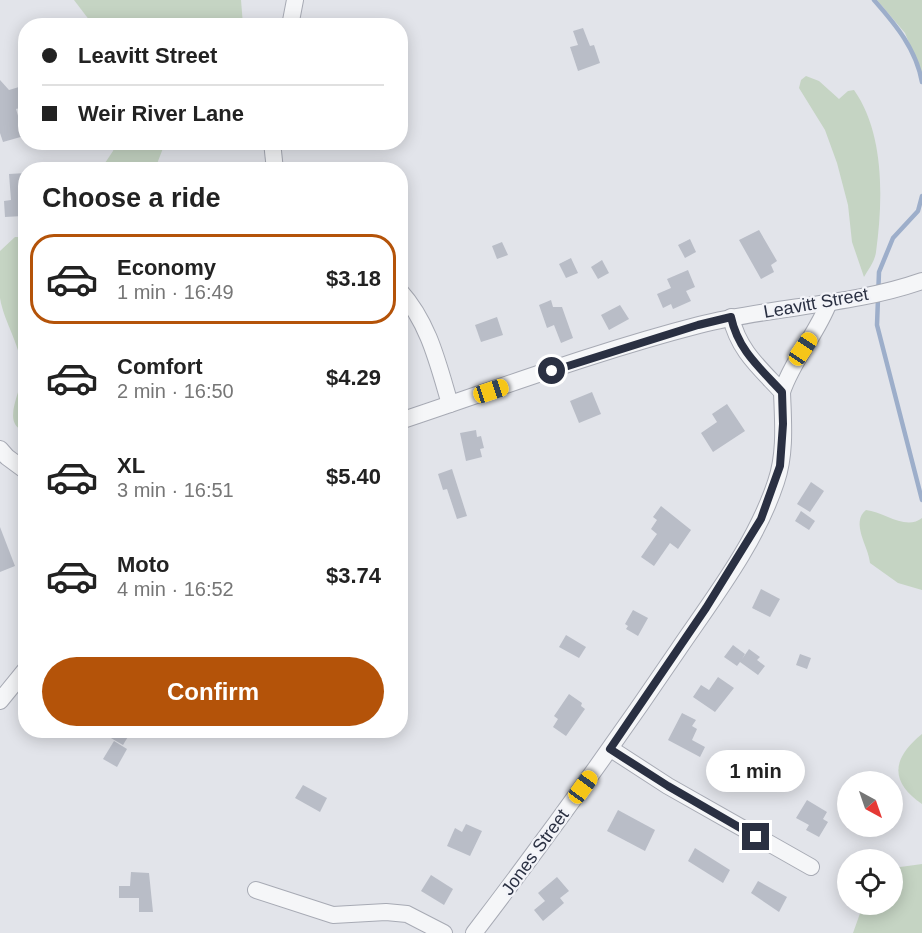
<!DOCTYPE html>
<meta charset="utf-8">
<style>
:root{--surface:#fff;--page:#f6f6f6;--text:#222;--muted:#767676;--line:#e0e0e0;--accent:#b45309}
body{margin:0;font-family:Helvetica,sans-serif;background:var(--page);color:var(--text);height:100vh;display:flex;flex-direction:column;font-size:22px;white-space:nowrap}
*{box-sizing:border-box;margin:0}
p{font-size:20px;color:var(--muted)}
.icon{flex:none;width:33px;height:33px;fill:none;stroke:currentColor;stroke-width:2;stroke-linecap:round;stroke-linejoin:round}
.map{position:relative;flex:1;overflow:hidden}
.side{position:absolute;left:18px;top:162px;width:390px;height:576px;display:flex;flex-direction:column;background:var(--surface);border-radius:24px;box-shadow:0 3px 15px #0003}
.side>*{flex:none}
.hud{position:absolute;left:18px;top:18px;width:390px;height:132px;border-radius:24px;box-shadow:0 3px 15px #0003;display:grid;align-content:center;height:132px;padding:0 24px;background:var(--surface)}
.needle{width:39px;rotate:140deg}
.controls{position:absolute;left:837px;top:771px;display:grid;gap:12px}
.controls a{display:grid;place-items:center;width:66px;height:66px;border-radius:50%;background:var(--surface);box-shadow:0 3px 15px #0003;font-size:30px}
.end{position:absolute;width:27px;height:27px;margin:-14px;border:8px solid #2a3042;background:#fff;box-shadow:0 0 0 3px #fff}
.from{border-radius:50%}
.bubble{position:absolute;height:42px;border-radius:21px;background:var(--surface);box-shadow:0 3px 15px #0003;font-size:20px;font-weight:700;line-height:42px;text-align:center}
.car{position:absolute;width:18px;height:36px;margin:-18px -9px;border-radius:8px;box-shadow:0 0 4px 2px #0007;background:linear-gradient(#f5c518 24%,#345 0 40%,#f5c518 0 76%,#345 0 86%,#f5c518 0)}
.hud b{display:flex;align-items:center;gap:21px;height:57px;font-size:22px}
.hud b+b{border-top:2px solid var(--line)}
.hud i{width:15px;height:15px;background:var(--text)}
ul{padding:0;list-style:none}
li{display:flex;align-items:center;gap:18px;height:90px;margin:0 12px 9px;padding:0 12px;border:3px solid transparent;border-radius:24px}
li div{flex:1}
li b{display:block;font-size:22px}
li em{font-style:normal;font-weight:700}
li.active{border-color:var(--accent)}
li>.icon{width:54px;height:54px;stroke-width:1.5}
h2{padding:0 24px;font-size:27px;line-height:72px}
.action{display:flex;gap:12px;margin-top:auto;padding:12px 24px}
.action a{flex:1;height:69px;border-radius:36px;background:var(--accent);color:#fff;font-size:24px;font-weight:700;line-height:69px;text-align:center}
.map>svg:first-child{display:block}
.green{fill:#c5d4c3}
.lines{fill:none;stroke-linecap:round;stroke-linejoin:round}
.stream{stroke:#9daeca;stroke-width:4.5}
.building{fill:#b9bdc7}
.minor-casing{stroke:#a7aab4;stroke-width:18}
.minor{stroke:#f5f6f8;stroke-width:16}
.route{stroke:#2a3042;stroke-width:8}
.labels{text-anchor:middle;dominant-baseline:central;stroke-width:4.5;stroke-linejoin:round;paint-order:stroke}
.street-label{font-size:18px;fill:#2a3042;stroke:#f2f3f8}
</style>
<div class="map">
<svg width="922" height="933" viewBox="0 0 922 933">
<rect width="100%" height="100%" fill="#e2e4ea"/>
<g class="green">
<path d="M 74,0 L 241,0 L 243,25 L 93,25 Z"/>
<path d="M 877,0 L 922,0 L 922,74 L 905,33 Z"/>
<path d="M 806,76 L 819,81 L 839,99 L 848,91 L 854,90 C 885,134 883,201 876,252 C 875,261 868,270 864,277 L 852,242 L 848,205 L 837,163 L 825,130 L 799,88 L 801,80 Z"/>
<path d="M 115,143 L 115,142 L 165,143 L 155,169 L 101,169 L 113,151 Z"/>
<path d="M 15,237 L 25,237 L 25,431 C 0,424 22,391 22,374 C 22,347 4,323 0,298 C 0,283 0,266 0,251 Z"/>
<path d="M 866,510 C 884,512 906,531 922,518 L 922,590 L 898,583 L 870,563 C 869,547 850,523 866,510 Z"/>
<path d="M 922,734 L 922,804 C 890,782 891,759 922,734 Z"/>
<path d="M 922,864 L 922,933 L 853,933 L 863,905 L 892,904 L 893,868 Z"/>
</g>
<g class="lines">
<g class="stream">
<path d="M 874,0 C 896,25 916,49 922,82"/>
<path d="M 922,196 L 918,211 L 893,238 L 879,272 L 877,325 L 922,500"/>
</g>
</g>
<g class="building">
<path d="M 583,28 L 590,46 L 594,45 L 600,63 L 578,71 L 570,47 L 578,45 L 573,31 Z"/>
<path d="M 0,80 L 9,90 L 19,87 L 24,107 L 16,109 L 24,136 L 3,142 L 0,133 Z"/>
<path d="M 26,173 L 26,194 L 21,200 L 23,216 L 5,217 L 4,201 L 11,200 L 9,174 Z"/>
<path d="M 759,230 L 777,261 L 771,265 L 774,272 L 761,279 L 739,240 Z"/>
<path d="M 690,239 L 696,252 L 685,258 L 678,245 Z"/>
<path d="M 502,242 L 508,255 L 497,259 L 492,246 Z"/>
<path d="M 571,258 L 578,273 L 566,278 L 559,264 Z"/>
<path d="M 602,260 L 609,273 L 598,279 L 591,267 Z"/>
<path d="M 688,270 L 695,287 L 686,291 L 691,301 L 673,309 L 671,304 L 663,308 L 657,294 L 671,288 L 667,279 Z"/>
<path d="M 551,300 L 553,307 L 562,307 L 573,338 L 561,343 L 554,325 L 547,328 L 539,305 Z"/>
<path d="M 620,305 L 629,319 L 609,330 L 601,315 Z"/>
<path d="M 497,317 L 503,335 L 481,342 L 475,325 Z"/>
<path d="M 592,392 L 601,414 L 579,423 L 570,401 Z"/>
<path d="M 727,404 L 745,431 L 713,452 L 701,433 L 717,422 L 712,414 Z"/>
<path d="M 476,430 L 477,437 L 481,436 L 484,448 L 480,449 L 482,457 L 466,461 L 460,433 Z"/>
<path d="M 452,469 L 467,516 L 457,519 L 447,489 L 443,490 L 438,474 Z"/>
<path d="M 811,482 L 824,491 L 810,512 L 797,504 Z"/>
<path d="M 661,506 L 691,530 L 678,549 L 670,543 L 654,566 L 641,557 L 657,534 L 651,529 L 657,520 L 653,517 Z"/>
<path d="M 801,511 L 815,521 L 809,530 L 795,521 Z"/>
<path d="M 0,527 L 15,566 L 0,572 Z"/>
<path d="M 761,589 L 780,599 L 770,617 L 752,608 Z"/>
<path d="M 633,610 L 648,618 L 638,636 L 626,629 L 628,626 L 625,624 Z"/>
<path d="M 566,635 L 586,647 L 579,658 L 559,647 Z"/>
<path d="M 733,645 L 745,654 L 742,659 L 749,649 L 760,657 L 757,660 L 765,666 L 758,675 L 740,662 L 737,666 L 724,657 Z"/>
<path d="M 800,654 L 811,658 L 807,669 L 796,665 Z"/>
<path d="M 718,677 L 734,688 L 715,712 L 693,697 L 701,685 L 709,690 Z"/>
<path d="M 569,694 L 582,703 L 581,706 L 585,709 L 566,736 L 553,727 L 558,719 L 554,716 Z"/>
<path d="M 682,713 L 696,720 L 692,726 L 697,729 L 692,740 L 705,747 L 700,757 L 668,740 Z"/>
<path d="M 97,730 L 132,730 L 123,745 Z"/>
<path d="M 114,741 L 127,749 L 117,767 L 103,759 Z"/>
<path d="M 740,765 L 760,775 L 752,790 L 732,780 Z"/>
<path d="M 772,769 L 785,777 L 778,788 L 766,780 Z"/>
<path d="M 303,785 L 327,798 L 320,812 L 295,798 Z"/>
<path d="M 807,800 L 827,812 L 823,819 L 828,822 L 819,837 L 806,830 L 809,825 L 796,818 Z"/>
<path d="M 618,810 L 655,830 L 645,851 L 607,831 Z"/>
<path d="M 466,824 L 482,831 L 470,856 L 447,846 L 455,828 L 462,832 Z"/>
<path d="M 695,848 L 730,870 L 723,883 L 688,861 Z"/>
<path d="M 131,872 L 149,873 L 153,912 L 139,912 L 139,898 L 119,898 L 119,886 L 130,886 Z"/>
<path d="M 431,875 L 453,889 L 444,905 L 421,891 Z"/>
<path d="M 557,877 L 569,891 L 560,898 L 564,903 L 543,921 L 534,910 L 545,901 L 538,893 Z"/>
<path d="M 758,881 L 787,897 L 779,912 L 751,893 Z"/>
</g>
<g class="lines">
<defs>
<g id="minor">
<path d="M 290,26 L 295,0"/>
<path d="M 272,142 L 275,170"/>
<path d="M 400,291 C 429,323 438,364 450,404"/>
<path d="M 782,392 C 793,359 817,334 829,302"/>
<path d="M 400,421 C 499,388 598,351 699,325 C 772,306 851,306 922,281"/>
<path d="M 0,449 L 7,457 L 26,471"/>
<path d="M 0,701 L 26,669"/>
<path d="M 611,749 L 668,786 L 811,867"/>
<path d="M 256,890 L 333,915 L 386,912 L 407,914 L 444,933"/>
<path d="M 474,933 C 545,840 613,746 678,650 C 714,597 756,543 776,482 C 786,453 783,421 782,392 C 760,368 738,350 731,317"/>
</g>
</defs>
<use href="#minor" class="minor-casing"/>
<use href="#minor" class="minor"/>
</g>
<g class="lines">
<path class="route" d="M 552,371 L 698,325 L 731,317 C 738,350 760,368 782,392 L 783,424 L 780,466 L 761,519 L 706,608 L 610,749 L 668,786 L 756,837"/>
</g>
<g class="labels">
<g class="street-label">
<text transform="translate(816 303) rotate(-10)">Leavitt Street</text>
<text transform="translate(535 852) rotate(-54)">Jones Street</text>
</g>
</g>
</svg>
<div class="controls">
<a><svg class="needle" viewBox="-14 -14 28 28"><path d="M0-13l5 13h-10z" fill="#e53935"/><path d="M0 13l5-13h-10z" fill="#767676"/></svg></a>
<a><svg class="icon" aria-label="locate" viewBox="0 0 24 24"><circle cx="12" cy="12" r="6"/><path d="M12 2v4M12 18v4M2 12h4M18 12h4"/></svg></a>
</div>
<i class="end from" style="left:552px;top:371px"></i>
<i class="end" style="left:756px;top:837px"></i>
<div class="bubble" style="left:706px;top:750px;width:99px">1 min</div>
<i class="car" style="left:803px;top:349px;rotate:34deg"></i>
<i class="car" style="left:491px;top:391px;rotate:72deg"></i>
<i class="car" style="left:583px;top:787px;rotate:36deg"></i>
<div class="hud">
<b><i class="from"></i>Leavitt Street</b>
<b><i></i>Weir River Lane</b>
</div>
<section class="side">
<h2>Choose a ride</h2>
<ul>
<li class="active"><svg class="icon" aria-label="car" viewBox="0 0 24 24"><path d="M5 17H2v-5l4-1 3-4h7l3 4 3 1v5h-3M9 17h6M6 11h13"/><circle cx="7" cy="17" r="2"/><circle cx="17" cy="17" r="2"/></svg><div><b>Economy</b><p>1 min · 16:49</p></div><em>$3.18</em></li>
<li><svg class="icon" aria-label="car" viewBox="0 0 24 24"><path d="M5 17H2v-5l4-1 3-4h7l3 4 3 1v5h-3M9 17h6M6 11h13"/><circle cx="7" cy="17" r="2"/><circle cx="17" cy="17" r="2"/></svg><div><b>Comfort</b><p>2 min · 16:50</p></div><em>$4.29</em></li>
<li><svg class="icon" aria-label="car" viewBox="0 0 24 24"><path d="M5 17H2v-5l4-1 3-4h7l3 4 3 1v5h-3M9 17h6M6 11h13"/><circle cx="7" cy="17" r="2"/><circle cx="17" cy="17" r="2"/></svg><div><b>XL</b><p>3 min · 16:51</p></div><em>$5.40</em></li>
<li><svg class="icon" aria-label="car" viewBox="0 0 24 24"><path d="M5 17H2v-5l4-1 3-4h7l3 4 3 1v5h-3M9 17h6M6 11h13"/><circle cx="7" cy="17" r="2"/><circle cx="17" cy="17" r="2"/></svg><div><b>Moto</b><p>4 min · 16:52</p></div><em>$3.74</em></li>
</ul>
<div class="action"><a>Confirm</a></div>
</section>
</div>
